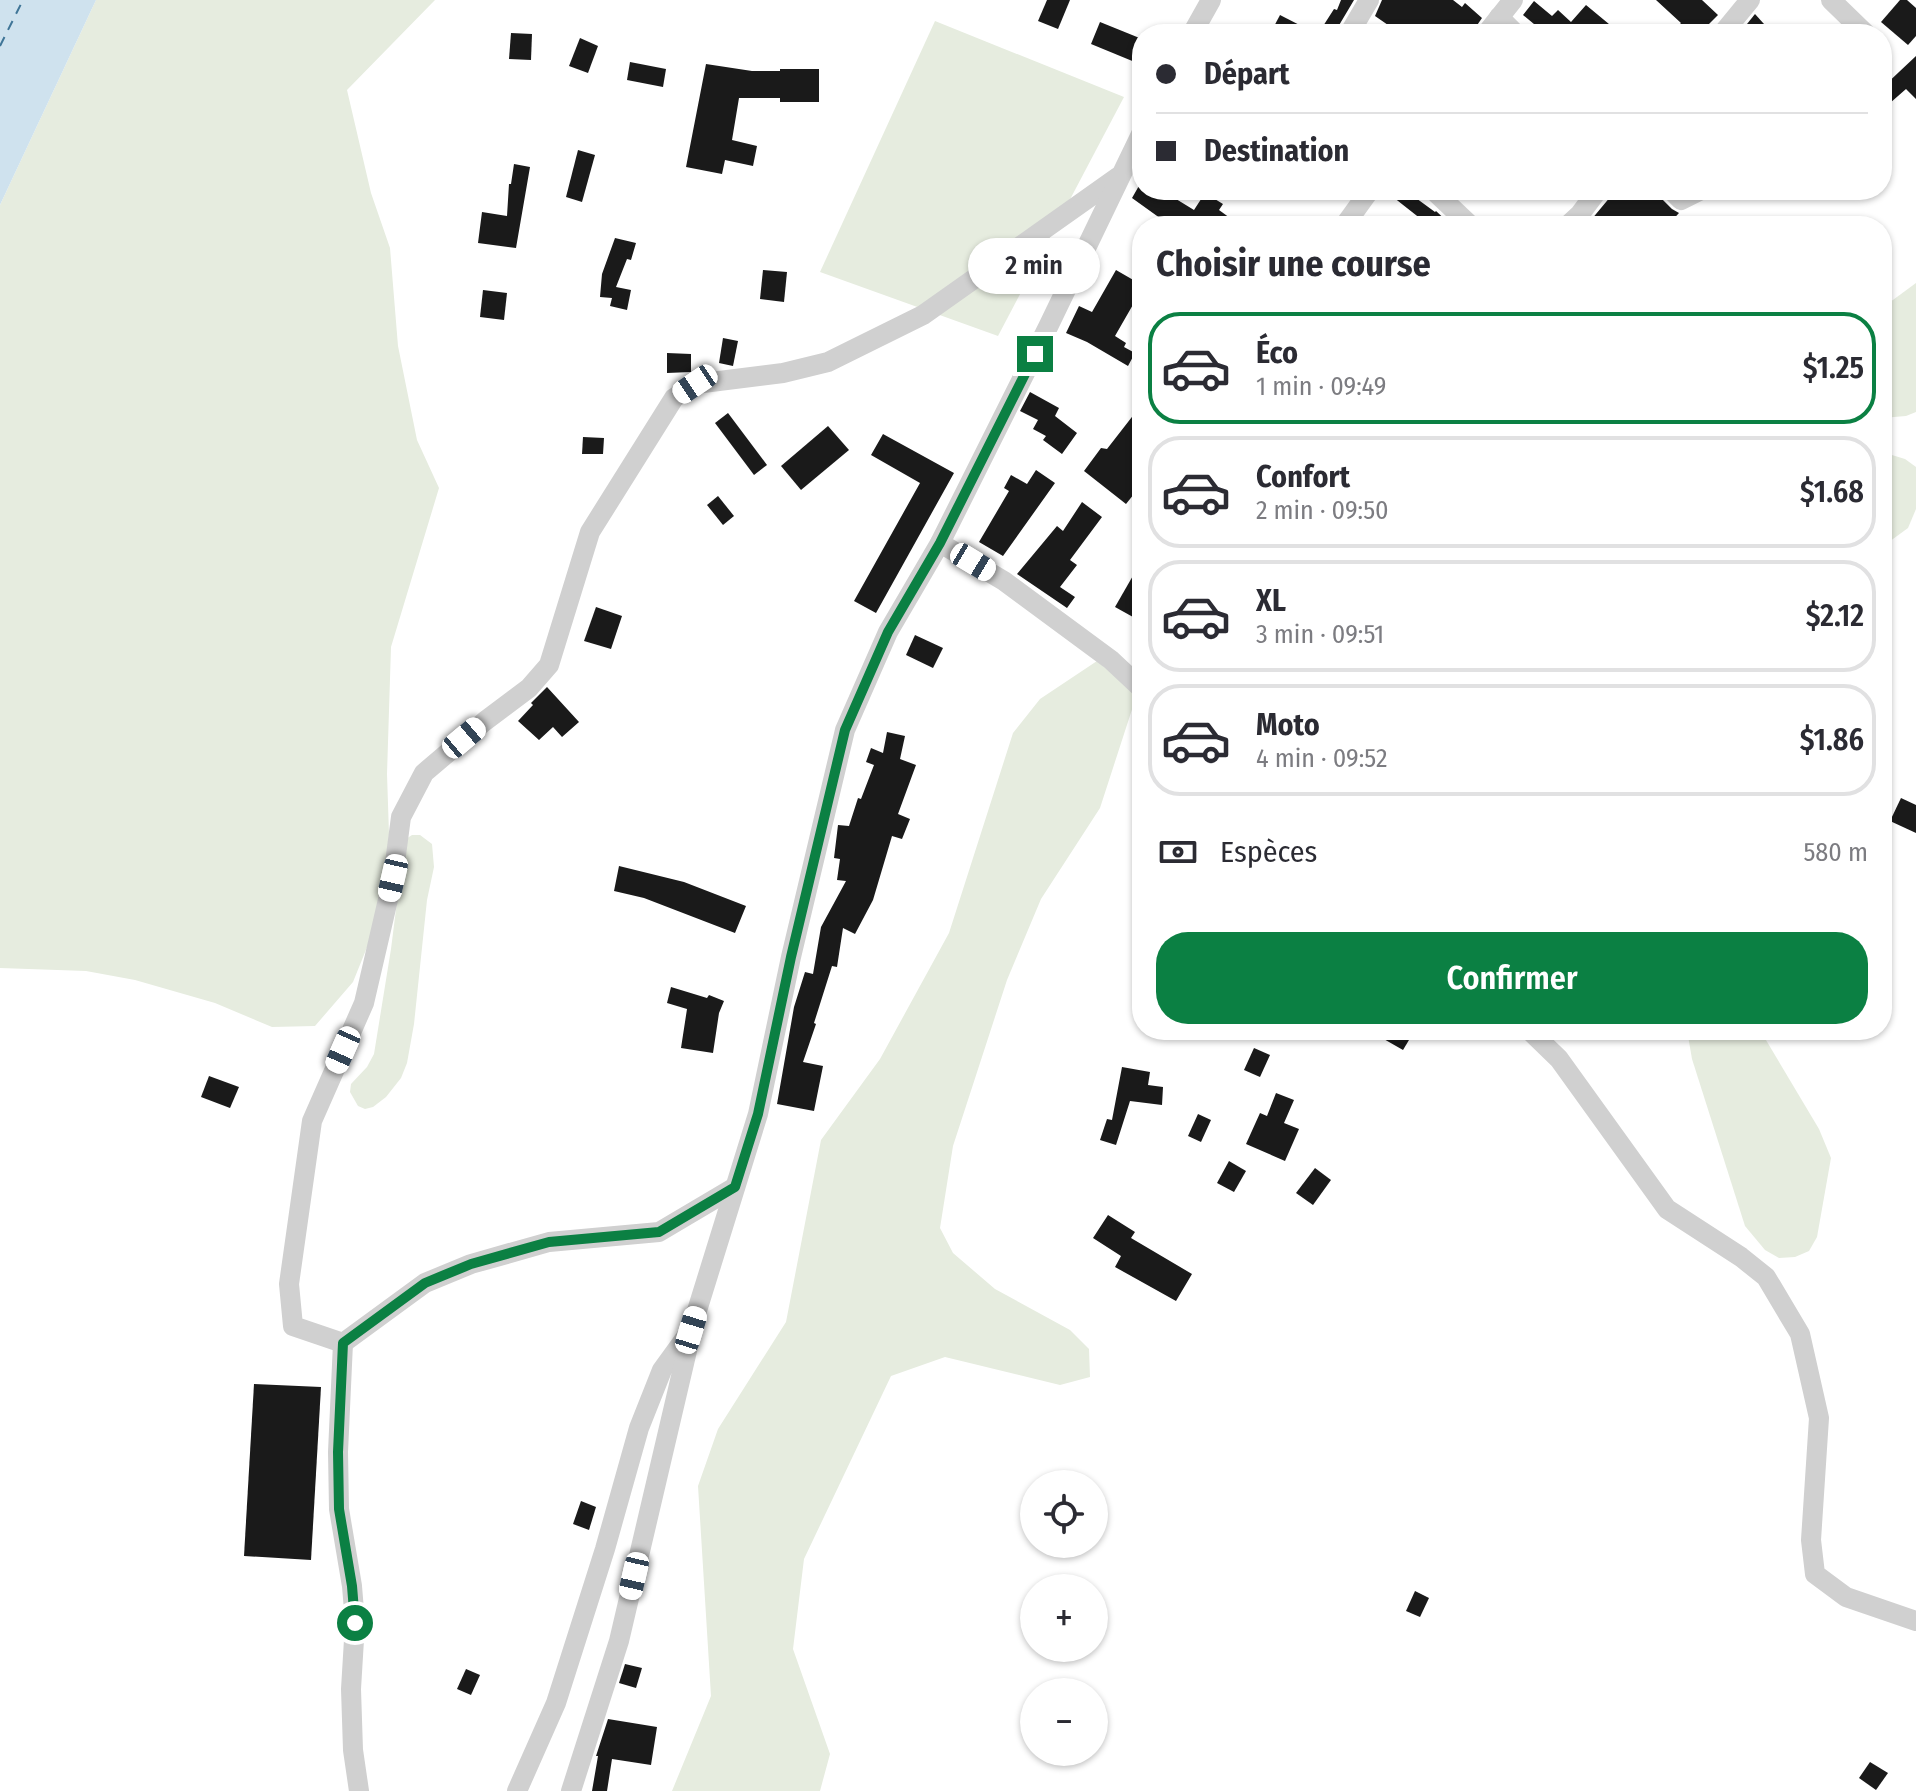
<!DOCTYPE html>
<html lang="fr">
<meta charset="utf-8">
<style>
:root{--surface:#fff;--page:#f7f7f7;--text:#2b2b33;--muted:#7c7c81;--line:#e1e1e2;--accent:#0b8043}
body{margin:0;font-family:"Fira Sans Condensed",sans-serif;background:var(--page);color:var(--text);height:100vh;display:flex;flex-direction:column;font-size:30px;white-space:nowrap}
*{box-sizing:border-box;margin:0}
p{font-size:26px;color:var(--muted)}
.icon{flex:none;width:44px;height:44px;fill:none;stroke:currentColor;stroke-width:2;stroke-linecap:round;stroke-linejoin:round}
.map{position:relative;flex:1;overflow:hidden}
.details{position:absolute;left:1132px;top:216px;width:760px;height:824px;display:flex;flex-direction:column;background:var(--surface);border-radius:32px;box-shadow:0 2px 6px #0004}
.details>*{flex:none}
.hud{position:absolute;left:1132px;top:24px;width:760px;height:176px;border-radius:32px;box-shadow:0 2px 6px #0004;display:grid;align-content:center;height:176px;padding:0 24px;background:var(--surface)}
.fabs{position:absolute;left:1020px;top:1470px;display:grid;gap:16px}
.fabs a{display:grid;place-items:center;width:88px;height:88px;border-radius:50%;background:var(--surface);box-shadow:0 2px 6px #0004;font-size:40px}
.end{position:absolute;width:36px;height:36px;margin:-18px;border:10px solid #0b8043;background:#fff;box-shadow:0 0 0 4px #fff}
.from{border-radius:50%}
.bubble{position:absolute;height:56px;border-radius:28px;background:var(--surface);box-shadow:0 2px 6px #0004;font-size:26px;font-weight:600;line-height:56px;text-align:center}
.car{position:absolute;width:24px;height:48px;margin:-24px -12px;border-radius:10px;box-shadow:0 0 6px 2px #0007;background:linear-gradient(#fff 24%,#345 0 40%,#fff 0 76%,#345 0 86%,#fff 0)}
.hud b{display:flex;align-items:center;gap:28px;height:76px;font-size:30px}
.hud b+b{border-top:2px solid var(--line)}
.hud i{width:20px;height:20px;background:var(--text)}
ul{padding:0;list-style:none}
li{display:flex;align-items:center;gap:24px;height:112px;margin:0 16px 12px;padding:0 8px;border:4px solid var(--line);border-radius:32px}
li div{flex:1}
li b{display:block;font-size:30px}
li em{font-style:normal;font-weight:600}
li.current{border-color:var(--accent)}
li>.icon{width:72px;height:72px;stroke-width:1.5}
h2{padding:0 24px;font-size:36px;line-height:96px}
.pay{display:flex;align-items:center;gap:20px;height:88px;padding:0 24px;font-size:30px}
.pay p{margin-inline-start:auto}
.cta{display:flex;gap:16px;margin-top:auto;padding:16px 24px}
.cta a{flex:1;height:92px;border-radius:32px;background:var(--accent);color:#fff;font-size:32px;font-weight:600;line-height:92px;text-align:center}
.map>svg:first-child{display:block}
.green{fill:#e6ecdf}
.water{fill:#cfe2ee}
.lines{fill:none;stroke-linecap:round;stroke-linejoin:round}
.ferry{stroke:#3f7597;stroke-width:2;stroke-dasharray:10 8;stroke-linecap:butt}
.building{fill:#1a1a1a}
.street{stroke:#d0d0d0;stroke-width:20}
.route{stroke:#0b8043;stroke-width:10}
</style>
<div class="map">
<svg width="1916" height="1791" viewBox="0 0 1916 1791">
<rect width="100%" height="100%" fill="#fff"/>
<g class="green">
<path d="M 96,0 L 435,0 L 347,90 L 371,193 L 390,248 L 398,346 L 417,440 L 439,488 L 391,647 L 387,774 L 389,834 L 385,894 L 374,930 L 353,982 L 315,1026 L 272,1027 L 215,1003 L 135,980 L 86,971 L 0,968 L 0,205 Z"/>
<path d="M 935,21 L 1124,97 L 998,336 L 820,272 Z"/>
<path d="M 1916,283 L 1916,412 L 1906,416 L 1882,418 L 1882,308 Z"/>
<path d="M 1882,452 L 1905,459 L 1916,467 L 1916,509 L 1908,528 L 1882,547 Z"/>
<path d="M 1097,661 L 1137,694 L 1100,808 L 1041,899 L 1007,980 L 953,1146 L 940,1228 L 953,1253 L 995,1289 L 1070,1330 L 1089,1349 L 1090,1377 L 1060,1385 L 945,1357 L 891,1376 L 804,1559 L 793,1649 L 830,1754 L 820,1791 L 672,1791 L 711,1696 L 698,1486 L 718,1429 L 786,1322 L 821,1140 L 880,1059 L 949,933 L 1013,733 L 1040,699 Z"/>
<path d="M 412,835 L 420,835 L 432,844 L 434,867 L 427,900 L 414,1024 L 407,1063 L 401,1078 L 386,1097 L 373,1107 L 365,1109 L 358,1106 L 350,1092 L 351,1084 L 367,1067 L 374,1054 L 391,949 L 404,846 L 406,839 Z"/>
<path d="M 1687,1030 L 1760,1030 L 1819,1129 L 1831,1158 L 1817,1237 L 1809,1251 L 1795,1257 L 1779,1258 L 1765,1250 L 1745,1226 L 1692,1059 Z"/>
</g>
<path class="water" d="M 0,0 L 96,0 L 0,205 Z"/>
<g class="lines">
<path class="ferry" d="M 0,46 L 23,0"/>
</g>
<g class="building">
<path d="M 1047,0 L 1070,0 L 1058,29 L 1038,21 Z"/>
<path d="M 1341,0 L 1354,0 L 1338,27 L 1336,34 L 1318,34 L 1334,9 L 1337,10 Z"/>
<path d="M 1382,0 L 1453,0 L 1462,7 L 1465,3 L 1482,18 L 1471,34 L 1401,34 L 1375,16 Z"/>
<path d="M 1656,0 L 1702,0 L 1718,15 L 1699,34 L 1671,34 L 1681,23 Z"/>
<path d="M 1900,0 L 1907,0 L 1916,8 L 1916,36 L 1908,45 L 1881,22 Z"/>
<path d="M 1534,1 L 1552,16 L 1558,10 L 1571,22 L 1586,5 L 1621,34 L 1546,34 L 1523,15 Z"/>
<path d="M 1755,14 L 1773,34 L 1739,34 Z"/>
<path d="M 1280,15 L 1317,34 L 1270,34 Z"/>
<path d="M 1100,22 L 1142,39 L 1142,65 L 1091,44 Z"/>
<path d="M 511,33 L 532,34 L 531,60 L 509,59 Z"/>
<path d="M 580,38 L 598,46 L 588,73 L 569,66 Z"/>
<path d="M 1916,56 L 1916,99 L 1906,89 L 1882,110 L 1882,88 Z"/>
<path d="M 630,62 L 666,69 L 663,87 L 627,80 Z"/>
<path d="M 706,64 L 752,71 L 780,71 L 780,69 L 819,69 L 819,102 L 780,102 L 780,98 L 739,98 L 732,140 L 757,146 L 753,166 L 725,160 L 722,174 L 686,167 Z"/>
<path d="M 578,150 L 595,155 L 582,202 L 566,197 Z"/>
<path d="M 514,164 L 530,167 L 516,248 L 478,243 L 482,212 L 507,216 L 509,184 L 511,184 Z"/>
<path d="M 1140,184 L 1142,186 L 1142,190 L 1150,190 L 1160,196 L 1163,191 L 1194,210 L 1205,193 L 1223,204 L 1219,210 L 1241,226 L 1171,226 L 1132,198 Z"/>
<path d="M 1399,190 L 1405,190 L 1435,212 L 1436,211 L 1452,226 L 1424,226 L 1426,223 L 1393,197 Z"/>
<path d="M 1616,190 L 1658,190 L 1662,199 L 1672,209 L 1679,213 L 1667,226 L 1586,226 Z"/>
<path d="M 615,238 L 636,243 L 631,260 L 627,259 L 616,287 L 631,290 L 627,310 L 610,306 L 612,298 L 600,297 L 602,274 Z"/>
<path d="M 763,270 L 787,272 L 784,302 L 760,299 Z"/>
<path d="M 1116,270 L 1142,285 L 1142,289 L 1115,336 L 1126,343 L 1124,347 L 1135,353 L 1128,366 L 1087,342 L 1066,333 L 1079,306 L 1092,312 Z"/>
<path d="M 483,290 L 507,293 L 504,320 L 480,317 Z"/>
<path d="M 723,338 L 738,341 L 733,366 L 719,363 Z"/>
<path d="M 667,353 L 691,354 L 691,372 L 667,373 Z"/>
<path d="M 1030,392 L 1059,408 L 1055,416 L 1077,433 L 1062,454 L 1043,440 L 1046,436 L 1033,429 L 1038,420 L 1020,411 Z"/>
<path d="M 1142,404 L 1142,484 L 1126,504 L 1084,471 L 1101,448 L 1107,449 Z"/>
<path d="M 728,413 L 767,465 L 754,475 L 715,423 Z"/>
<path d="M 828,426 L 849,450 L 801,490 L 781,466 Z"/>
<path d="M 883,434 L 954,473 L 876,613 L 854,601 L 920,483 L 871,455 Z"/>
<path d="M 583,437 L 604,438 L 603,454 L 582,454 Z"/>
<path d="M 1036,470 L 1055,483 L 1003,556 L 979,542 L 1009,491 L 1004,488 L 1011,475 L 1027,484 Z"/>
<path d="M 718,496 L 734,516 L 723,525 L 707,505 Z"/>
<path d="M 1082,502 L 1102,517 L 1070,560 L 1077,565 L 1060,587 L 1075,597 L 1067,608 L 1017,574 L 1057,526 L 1063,531 Z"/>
<path d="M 1142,560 L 1142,622 L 1115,607 Z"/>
<path d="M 596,607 L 622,616 L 611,649 L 584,641 Z"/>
<path d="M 915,635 L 943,648 L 933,668 L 906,655 Z"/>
<path d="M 547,687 L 579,722 L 562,737 L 553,727 L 539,740 L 518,721 L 533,705 L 531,703 Z"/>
<path d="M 887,732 L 905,736 L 900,759 L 916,765 L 898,814 L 910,819 L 902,839 L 892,836 L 873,900 L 855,934 L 843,928 L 837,967 L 832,966 L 814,1023 L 816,1024 L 803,1062 L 823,1066 L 814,1111 L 777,1104 L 794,1007 L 805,972 L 813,974 L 821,927 L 846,881 L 837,880 L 840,859 L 834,858 L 838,825 L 849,826 L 858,798 L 861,799 L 874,765 L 866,762 L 871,748 L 883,753 Z"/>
<path d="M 1901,798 L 1916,805 L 1916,833 L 1890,821 Z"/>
<path d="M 619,866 L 684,882 L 746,906 L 735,933 L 644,898 L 614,891 Z"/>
<path d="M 671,987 L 707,998 L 709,995 L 724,1001 L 719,1013 L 713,1053 L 681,1048 L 687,1009 L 667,1003 Z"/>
<path d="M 1368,1030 L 1415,1030 L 1403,1050 Z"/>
<path d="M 1254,1048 L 1270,1055 L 1260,1077 L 1244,1070 Z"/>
<path d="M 1122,1067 L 1150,1072 L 1148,1085 L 1163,1087 L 1162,1105 L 1130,1101 L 1116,1145 L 1100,1140 L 1107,1119 L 1112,1120 Z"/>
<path d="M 209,1076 L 239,1087 L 230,1108 L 201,1097 Z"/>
<path d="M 1276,1093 L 1294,1100 L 1284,1123 L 1299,1129 L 1285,1161 L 1246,1144 L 1260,1113 L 1267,1116 Z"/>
<path d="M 1198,1114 L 1211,1120 L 1201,1142 L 1188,1136 Z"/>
<path d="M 1229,1161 L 1246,1171 L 1234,1192 L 1217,1183 Z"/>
<path d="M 1315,1168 L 1331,1180 L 1313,1205 L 1296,1193 Z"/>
<path d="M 1108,1215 L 1135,1232 L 1131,1238 L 1192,1274 L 1176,1301 L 1115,1267 L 1121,1256 L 1093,1238 Z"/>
<path d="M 254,1384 L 321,1387 L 311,1560 L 244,1556 Z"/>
<path d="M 581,1501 L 596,1507 L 589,1530 L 573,1524 Z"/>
<path d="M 1415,1591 L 1429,1598 L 1420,1617 L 1406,1611 Z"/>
<path d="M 625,1664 L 642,1668 L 636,1688 L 619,1683 Z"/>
<path d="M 466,1669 L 480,1675 L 471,1695 L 457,1689 Z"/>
<path d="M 608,1719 L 657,1727 L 651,1765 L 612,1759 L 607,1791 L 592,1791 L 598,1756 L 596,1756 Z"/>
<path d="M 1870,1762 L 1888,1773 L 1876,1790 L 1859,1778 Z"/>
</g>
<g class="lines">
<g class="street">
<path d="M 1831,0 L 1866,34"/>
<path d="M 1499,17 L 1516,34"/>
<path d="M 1192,34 L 1211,0"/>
<path d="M 1349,34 L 1369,0"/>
<path d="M 1486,34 L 1513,0"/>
<path d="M 1722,34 L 1750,0"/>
<path d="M 1433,190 L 1471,226"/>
<path d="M 1671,190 L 1681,200 L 1701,190"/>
<path d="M 1344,226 L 1370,190"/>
<path d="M 1567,226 L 1580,214 L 1598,190"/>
<path d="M 940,543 L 1004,581 L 1111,660 L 1142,689"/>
<path d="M 1529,1030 L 1559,1059 L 1667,1209 L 1741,1257 L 1766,1277 L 1800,1334 L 1819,1418 L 1811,1540 L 1815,1574 L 1846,1597 L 1916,1621"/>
<path d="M 343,1343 L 293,1326 L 289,1284 L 312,1121 L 364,1003 L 393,878 L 401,817 L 424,773 L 485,721 L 529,688 L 549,665 L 590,532 L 674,398 L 695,384 L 783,373 L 828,362 L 923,315 L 1118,177"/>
<path d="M 343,1343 L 338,1452 L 339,1509 L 352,1586 L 355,1623 L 351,1689 L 353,1750 L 359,1791"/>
<path d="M 343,1343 L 425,1283 L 471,1264 L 549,1242 L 659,1232 L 735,1187"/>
<path d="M 517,1791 L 556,1703 L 605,1549 L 639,1428 L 662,1370 L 691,1330 L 758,1114 L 791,957 L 845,730 L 888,632 L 940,543 L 1048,327 L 1142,132"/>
<path d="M 571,1791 L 619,1641 L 690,1338"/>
</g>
</g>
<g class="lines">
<path class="route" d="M 355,1623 L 352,1586 L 339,1509 L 338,1452 L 343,1343 L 425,1283 L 471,1264 L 549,1242 L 659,1232 L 735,1187 L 758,1114 L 791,957 L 845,730 L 888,632 L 940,543 L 1035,354"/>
</g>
</svg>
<div class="fabs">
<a><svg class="icon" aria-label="locate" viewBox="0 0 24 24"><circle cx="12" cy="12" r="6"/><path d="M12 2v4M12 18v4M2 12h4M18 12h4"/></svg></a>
<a>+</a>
<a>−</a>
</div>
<i class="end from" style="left:355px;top:1623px"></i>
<i class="end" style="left:1035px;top:354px"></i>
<div class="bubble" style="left:968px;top:238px;width:132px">2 min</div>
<i class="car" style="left:695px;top:384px;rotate:236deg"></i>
<i class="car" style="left:973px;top:562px;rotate:121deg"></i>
<i class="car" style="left:464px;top:738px;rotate:50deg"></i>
<i class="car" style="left:393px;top:878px;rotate:193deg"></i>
<i class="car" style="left:343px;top:1050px;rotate:204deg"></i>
<i class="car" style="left:691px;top:1330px;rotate:17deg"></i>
<i class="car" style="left:634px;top:1576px;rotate:193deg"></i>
<div class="hud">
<b><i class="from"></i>Départ</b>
<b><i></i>Destination</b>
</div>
<section class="details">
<h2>Choisir une course</h2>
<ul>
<li class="current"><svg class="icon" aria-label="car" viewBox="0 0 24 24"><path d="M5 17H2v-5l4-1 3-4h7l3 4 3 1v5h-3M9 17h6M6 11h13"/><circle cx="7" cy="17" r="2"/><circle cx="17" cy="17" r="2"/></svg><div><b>Éco</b><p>1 min · 09:49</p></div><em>$1.25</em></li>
<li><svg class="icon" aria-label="car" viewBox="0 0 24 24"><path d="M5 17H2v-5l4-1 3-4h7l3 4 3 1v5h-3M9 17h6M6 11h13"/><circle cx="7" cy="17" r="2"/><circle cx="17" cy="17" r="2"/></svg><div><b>Confort</b><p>2 min · 09:50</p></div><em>$1.68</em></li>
<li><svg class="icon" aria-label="car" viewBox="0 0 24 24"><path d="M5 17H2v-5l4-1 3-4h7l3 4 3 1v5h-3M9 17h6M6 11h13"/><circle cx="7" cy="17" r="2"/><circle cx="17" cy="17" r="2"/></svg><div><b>XL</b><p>3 min · 09:51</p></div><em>$2.12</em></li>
<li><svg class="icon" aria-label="car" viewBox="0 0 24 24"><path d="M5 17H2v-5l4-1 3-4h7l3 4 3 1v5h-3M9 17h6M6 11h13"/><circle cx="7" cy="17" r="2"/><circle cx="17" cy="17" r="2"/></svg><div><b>Moto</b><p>4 min · 09:52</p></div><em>$1.86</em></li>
</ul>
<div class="pay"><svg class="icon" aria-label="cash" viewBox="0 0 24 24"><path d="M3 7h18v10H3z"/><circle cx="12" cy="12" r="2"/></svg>Espèces<p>580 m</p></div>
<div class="cta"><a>Confirmer</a></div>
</section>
</div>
